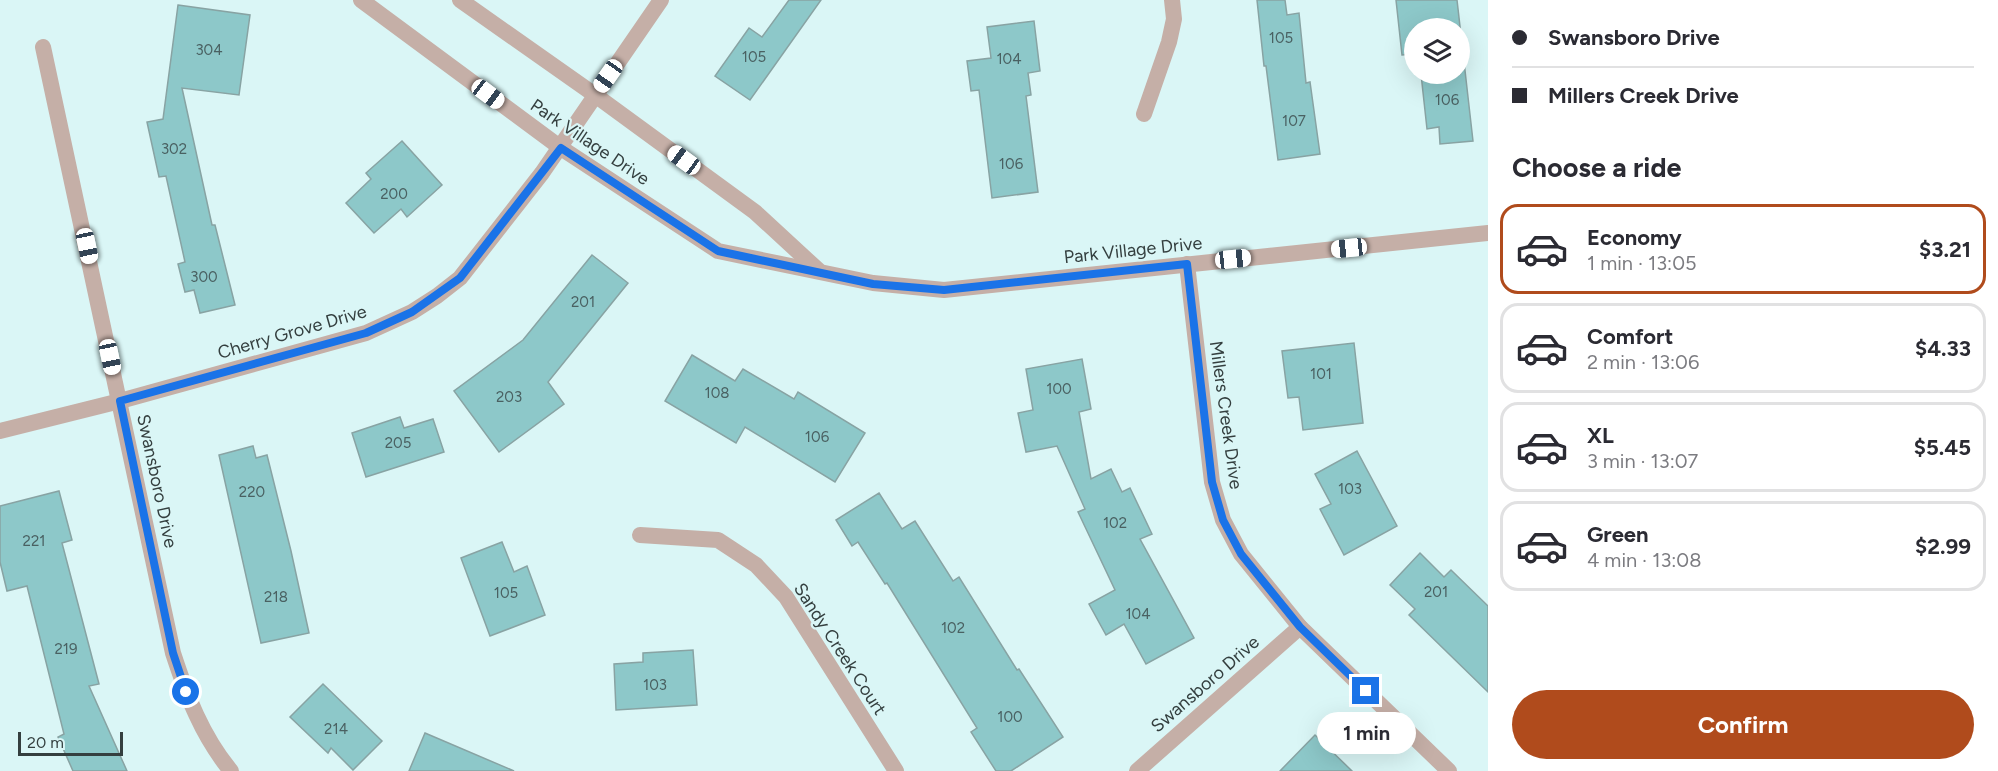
<!DOCTYPE html>
<meta charset="utf-8">
<style>
:root{--surface:#fff;--page:#f2f2f3;--text:#2b2b33;--muted:#7c7c81;--line:#e1e1e2;--accent:#b04b1c}
body{margin:0;font-family:Figtree,sans-serif;background:var(--page);color:var(--text);height:100vh;display:flex;flex-direction:column;font-size:22px;white-space:nowrap}
*{box-sizing:border-box;margin:0}
p{font-size:20px;color:var(--muted)}
.icon{flex:none;width:33px;height:33px;fill:none;stroke:currentColor;stroke-width:2;stroke-linecap:round;stroke-linejoin:round}
.map{position:relative;flex:1;overflow:hidden}
.side{display:flex;flex-direction:column;background:var(--surface);width:510px}
.side>*{flex:none}
.banner{display:grid;align-content:center;height:132px;padding:0 24px;background:var(--surface)}
.controls{position:absolute;left:1404px;top:18px;display:grid;gap:12px}
.controls a{display:grid;place-items:center;width:66px;height:66px;border-radius:50%;background:var(--surface);box-shadow:0 6px 24px #0002;font-size:30px}
.scale{position:absolute;left:18px;bottom:15px;width:105px;box-sizing:border-box;padding-left:6px;border:3px solid #343f3f;border-top:0;font-size:16px;line-height:21px;white-space:nowrap;color:#343f3f;-webkit-text-stroke:4px #daf6f6;paint-order:stroke}
.end{position:absolute;width:27px;height:27px;margin:-14px;border:8px solid #1a73e8;background:#fff;box-shadow:0 0 0 3px #fff}
.from{border-radius:50%}
.bubble{position:absolute;height:42px;border-radius:21px;background:var(--surface);box-shadow:0 6px 24px #0002;font-size:20px;font-weight:700;line-height:42px;text-align:center}
.car{position:absolute;width:18px;height:36px;margin:-18px -9px;border-radius:8px;box-shadow:0 0 4px 2px #0007;background:linear-gradient(#fff 24%,#345 0 40%,#fff 0 76%,#345 0 86%,#fff 0)}
.banner b{display:flex;align-items:center;gap:21px;height:57px;font-size:22px}
.banner b+b{border-top:2px solid var(--line)}
.banner i{width:15px;height:15px;background:var(--text)}
ul{padding:0;list-style:none}
li{display:flex;align-items:center;gap:18px;height:90px;margin:0 12px 9px;padding:0 12px;border:3px solid var(--line);border-radius:18px}
li div{flex:1}
li b{display:block;font-size:22px}
li em{font-style:normal;font-weight:700}
li.active{border-color:var(--accent)}
li>.icon{width:54px;height:54px;stroke-width:1.5}
h2{padding:0 24px;font-size:27px;line-height:72px}
.button{display:flex;gap:12px;margin-top:auto;padding:12px 24px}
.button a{flex:1;height:69px;border-radius:36px;background:var(--accent);color:#fff;font-size:24px;font-weight:700;line-height:69px;text-align:center}
main{display:flex;flex:1;min-height:0}
.map>svg:first-child{display:block}
.building{fill:#8dc8c9;stroke:#88a3a3;stroke-width:1.5}
.lines{fill:none;stroke-linecap:round;stroke-linejoin:round}
.minor{stroke:#c5afa7;stroke-width:16}
.route{stroke:#1a73e8;stroke-width:8}
.labels{text-anchor:middle;dominant-baseline:central;stroke-width:4.5;stroke-linejoin:round;paint-order:stroke}
.number-label{font-size:15px;fill:#4a6162}
.street-label{font-size:18px;fill:#343f3f;stroke:#daf6f6}
</style>
<main>
<div class="map">
<svg width="1488" height="771" viewBox="0 0 1488 771">
<rect width="100%" height="100%" fill="#daf6f6"/>
<g class="building">
<path d="M 789,0 L 821,0 L 750,100 L 715,76 L 749,28 L 762,37 Z"/>
<path d="M 1257,0 L 1285,0 L 1287,15 L 1299,13 L 1306,83 L 1310,82 L 1320,154 L 1278,160 L 1266,66 L 1264,66 Z"/>
<path d="M 1396,0 L 1457,0 L 1473,141 L 1440,144 L 1439,127 L 1427,129 L 1421,74 L 1460,74 L 1460,28 L 1414,28 L 1414,54 L 1402,55 Z"/>
<path d="M 178,5 L 250,15 L 239,95 L 182,88 L 212,225 L 215,225 L 235,305 L 200,313 L 194,290 L 185,292 L 178,264 L 185,262 L 166,176 L 159,177 L 147,122 L 163,119 Z"/>
<path d="M 1034,21 L 1040,71 L 1028,73 L 1031,95 L 1026,96 L 1038,192 L 992,198 L 979,90 L 971,91 L 967,61 L 991,58 L 987,27 Z"/>
<path d="M 402,141 L 442,185 L 407,217 L 401,209 L 374,233 L 346,203 L 371,179 L 366,173 Z"/>
<path d="M 592,255 L 628,283 L 548,382 L 564,404 L 499,452 L 454,391 L 523,340 Z"/>
<path d="M 1354,343 L 1363,423 L 1303,430 L 1299,397 L 1288,398 L 1282,351 Z"/>
<path d="M 692,355 L 735,381 L 743,369 L 794,399 L 798,392 L 865,433 L 835,482 L 745,427 L 736,443 L 665,401 Z"/>
<path d="M 1082,359 L 1091,409 L 1079,412 L 1091,479 L 1111,469 L 1122,492 L 1130,488 L 1152,534 L 1140,539 L 1194,638 L 1146,664 L 1124,624 L 1106,635 L 1089,604 L 1115,590 L 1078,512 L 1085,509 L 1057,446 L 1026,452 L 1018,413 L 1033,410 L 1026,369 Z"/>
<path d="M 400,417 L 404,428 L 433,419 L 444,452 L 366,477 L 352,433 Z"/>
<path d="M 253,446 L 256,458 L 267,455 L 291,551 L 309,633 L 261,643 L 219,455 Z"/>
<path d="M 1357,451 L 1397,526 L 1344,555 L 1320,509 L 1331,504 L 1315,474 Z"/>
<path d="M 59,491 L 72,540 L 62,543 L 99,684 L 89,686 L 127,771 L 73,771 L 58,737 L 64,734 L 27,586 L 7,591 L 0,562 L 0,506 Z"/>
<path d="M 879,493 L 902,529 L 915,521 L 953,581 L 959,577 L 1017,670 L 1019,669 L 1063,737 L 1011,771 L 996,771 L 971,732 L 977,728 L 887,583 L 885,584 L 858,542 L 852,546 L 836,520 Z"/>
<path d="M 502,542 L 514,572 L 527,566 L 545,615 L 490,636 L 461,558 Z"/>
<path d="M 1420,553 L 1444,577 L 1451,570 L 1488,606 L 1488,692 L 1409,615 L 1415,609 L 1390,585 Z"/>
<path d="M 693,650 L 697,705 L 616,710 L 614,664 L 643,662 L 643,653 Z"/>
<path d="M 323,684 L 382,741 L 353,770 L 331,748 L 328,753 L 290,717 Z"/>
<path d="M 425,733 L 514,771 L 409,771 Z"/>
<path d="M 1315,735 L 1352,771 L 1280,771 Z"/>
</g>
<g class="lines">
<g class="minor">
<path d="M 361,0 L 561,148 L 718,251 L 873,283 L 944,290 L 1488,233"/>
<path d="M 460,0 L 595,95 L 755,212 L 818,270"/>
<path d="M 43,47 L 173,653 C 187,696 202,736 231,771"/>
<path d="M 1144,114 L 1169,42 L 1174,19 L 1172,0"/>
<path d="M 1187,264 L 1212,482 L 1223,520 L 1241,554 L 1300,627 L 1449,771"/>
<path d="M 0,431 L 120,401 L 366,333 L 412,312 L 437,296 L 460,278 L 542,173 L 661,0"/>
<path d="M 640,535 L 718,540 L 756,565 L 786,597 L 896,771"/>
<path d="M 1137,771 L 1300,627"/>
</g>
</g>
<g class="lines">
<path class="route" d="M 186,692 L 173,653 L 120,401 L 366,333 L 412,312 L 460,278 L 561,148 L 718,251 L 873,284 L 944,290 L 1187,264 L 1212,482 L 1223,520 L 1241,554 L 1300,627 L 1366,691"/>
</g>
<g class="labels">
<g class="number-label">
<text x="1281" y="38">105</text>
<text x="209" y="50">304</text>
<text x="754" y="57">105</text>
<text x="1009" y="59">104</text>
<text x="1447" y="100">106</text>
<text x="1294" y="121">107</text>
<text x="174" y="149">302</text>
<text x="1011" y="164">106</text>
<text x="394" y="194">200</text>
<text x="204" y="277">300</text>
<text x="583" y="302">201</text>
<text x="1321" y="374">101</text>
<text x="1059" y="389">100</text>
<text x="717" y="393">108</text>
<text x="509" y="397">203</text>
<text x="817" y="437">106</text>
<text x="398" y="443">205</text>
<text x="1350" y="489">103</text>
<text x="252" y="492">220</text>
<text x="1115" y="523">102</text>
<text x="34" y="541">221</text>
<text x="1436" y="592">201</text>
<text x="506" y="593">105</text>
<text x="276" y="597">218</text>
<text x="1138" y="614">104</text>
<text x="953" y="628">102</text>
<text x="66" y="649">219</text>
<text x="655" y="685">103</text>
<text x="1010" y="717">100</text>
<text x="336" y="729">214</text>
</g>
<g class="street-label">
<text transform="translate(590 142) rotate(34)">Park Village Drive</text>
<text transform="translate(1133 250) rotate(-6)">Park Village Drive</text>
<text transform="translate(292 332) rotate(-16)">Cherry Grove Drive</text>
<text transform="translate(1226 415) rotate(82)">Millers Creek Drive</text>
<text transform="translate(157 481) rotate(78)">Swansboro Drive</text>
<text transform="translate(840 649) rotate(57)">Sandy Creek Court</text>
<text transform="translate(1205 684) rotate(-41)">Swansboro Drive</text>
</g>
</g>
</svg>
<div class="controls">
<a><svg class="icon" aria-label="layers" viewBox="0 0 24 24"><path d="M12 4l9 5-9 5-9-5zM3 14l9 5 9-5"/></svg></a>
</div>
<div class="scale">20 m</div>
<i class="end from" style="left:186px;top:692px"></i>
<i class="end" style="left:1366px;top:691px"></i>
<div class="bubble" style="left:1317px;top:712px;width:99px">1 min</div>
<i class="car" style="left:608px;top:76px;rotate:215deg"></i>
<i class="car" style="left:488px;top:94px;rotate:127deg"></i>
<i class="car" style="left:684px;top:160px;rotate:306deg"></i>
<i class="car" style="left:87px;top:246px;rotate:168deg"></i>
<i class="car" style="left:1349px;top:248px;rotate:264deg"></i>
<i class="car" style="left:1233px;top:259px;rotate:84deg"></i>
<i class="car" style="left:110px;top:357px;rotate:168deg"></i>
</div>
<section class="side">
<div class="banner">
<b><i class="from"></i>Swansboro Drive</b>
<b><i></i>Millers Creek Drive</b>
</div>
<h2>Choose a ride</h2>
<ul>
<li class="active"><svg class="icon" aria-label="car" viewBox="0 0 24 24"><path d="M5 17H2v-5l4-1 3-4h7l3 4 3 1v5h-3M9 17h6M6 11h13"/><circle cx="7" cy="17" r="2"/><circle cx="17" cy="17" r="2"/></svg><div><b>Economy</b><p>1 min · 13:05</p></div><em>$3.21</em></li>
<li><svg class="icon" aria-label="car" viewBox="0 0 24 24"><path d="M5 17H2v-5l4-1 3-4h7l3 4 3 1v5h-3M9 17h6M6 11h13"/><circle cx="7" cy="17" r="2"/><circle cx="17" cy="17" r="2"/></svg><div><b>Comfort</b><p>2 min · 13:06</p></div><em>$4.33</em></li>
<li><svg class="icon" aria-label="car" viewBox="0 0 24 24"><path d="M5 17H2v-5l4-1 3-4h7l3 4 3 1v5h-3M9 17h6M6 11h13"/><circle cx="7" cy="17" r="2"/><circle cx="17" cy="17" r="2"/></svg><div><b>XL</b><p>3 min · 13:07</p></div><em>$5.45</em></li>
<li><svg class="icon" aria-label="car" viewBox="0 0 24 24"><path d="M5 17H2v-5l4-1 3-4h7l3 4 3 1v5h-3M9 17h6M6 11h13"/><circle cx="7" cy="17" r="2"/><circle cx="17" cy="17" r="2"/></svg><div><b>Green</b><p>4 min · 13:08</p></div><em>$2.99</em></li>
</ul>
<div class="button"><a>Confirm</a></div>
</section>
</main>
